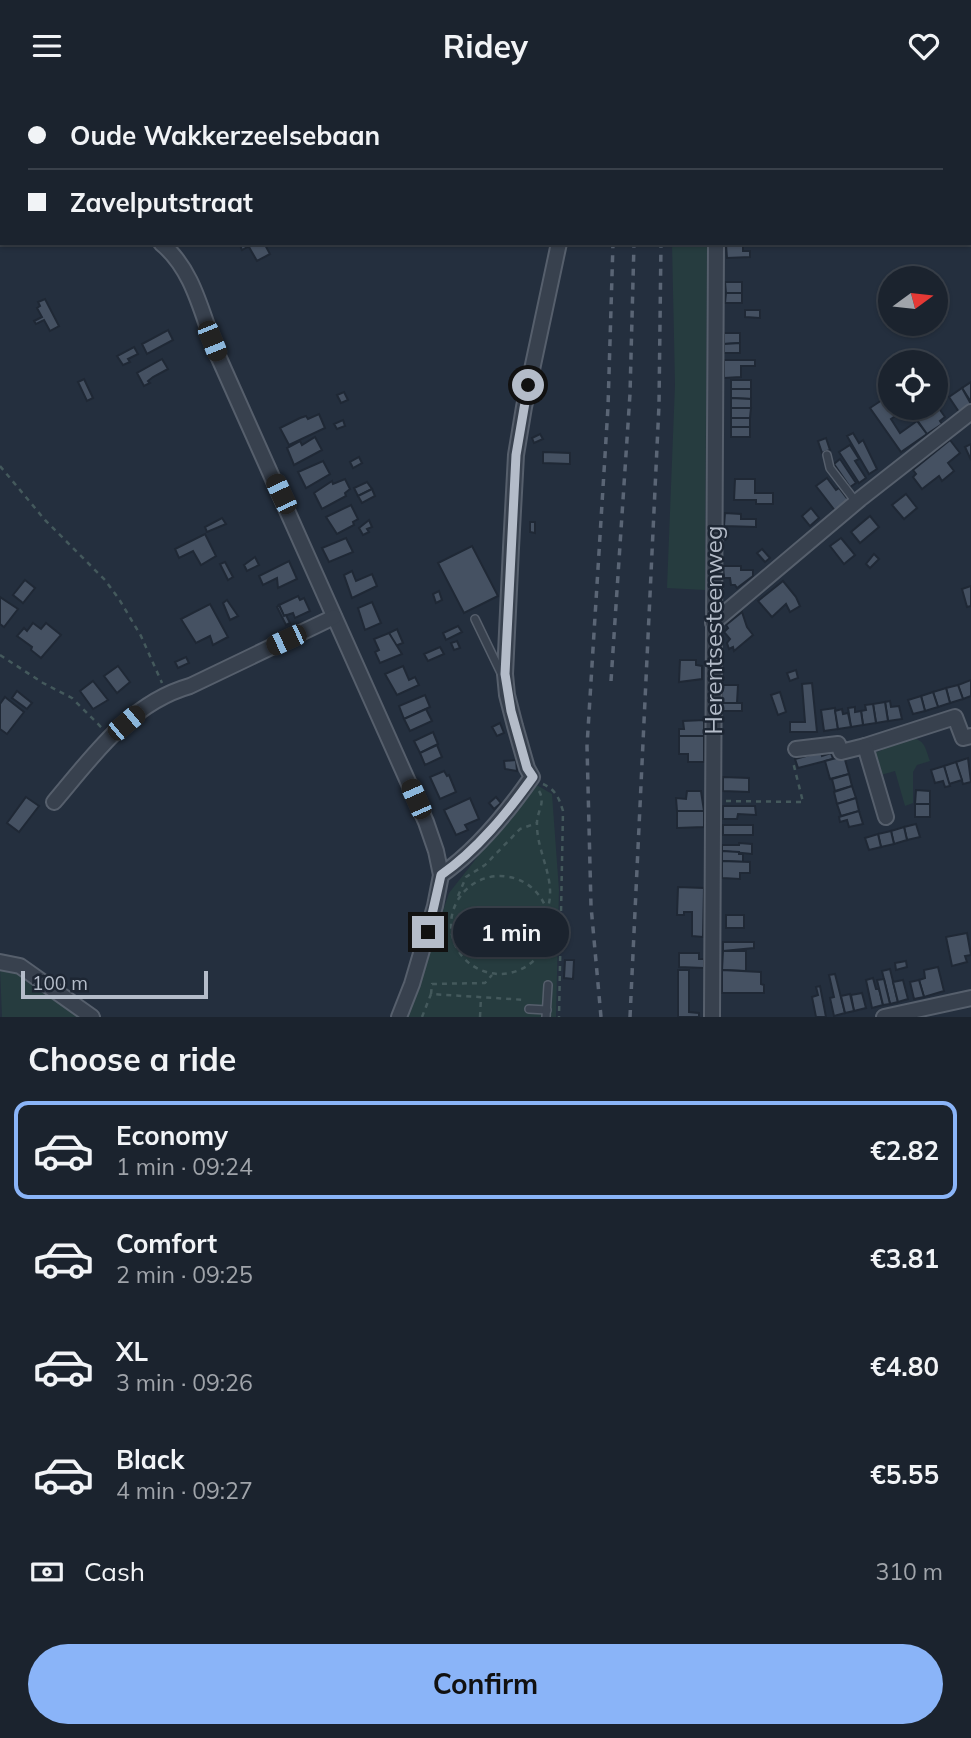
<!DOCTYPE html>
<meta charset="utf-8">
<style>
:root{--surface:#1b232e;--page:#282f3a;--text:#f1f3f6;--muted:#a0a4aa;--line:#39404a;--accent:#8ab4f8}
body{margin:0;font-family:Mulish,sans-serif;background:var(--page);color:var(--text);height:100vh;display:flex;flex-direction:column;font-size:26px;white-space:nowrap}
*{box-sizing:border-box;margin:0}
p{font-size:23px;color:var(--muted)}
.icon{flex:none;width:38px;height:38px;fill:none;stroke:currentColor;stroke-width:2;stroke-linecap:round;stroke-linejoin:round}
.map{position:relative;height:926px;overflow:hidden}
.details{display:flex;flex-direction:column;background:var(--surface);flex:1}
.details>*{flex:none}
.banner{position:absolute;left:0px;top:0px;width:971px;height:154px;box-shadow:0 2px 5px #0004,0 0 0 2px var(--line);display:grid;align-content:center;height:154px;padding:0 28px;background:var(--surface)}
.needle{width:46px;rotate:75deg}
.buttons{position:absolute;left:878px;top:175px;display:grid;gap:14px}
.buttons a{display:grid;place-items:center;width:70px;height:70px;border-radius:50%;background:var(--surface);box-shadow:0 2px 5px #0004,0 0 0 2px var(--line);font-size:35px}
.scale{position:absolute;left:21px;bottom:18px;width:187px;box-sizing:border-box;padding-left:7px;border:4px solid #b4bcc9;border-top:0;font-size:19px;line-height:24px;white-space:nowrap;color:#b4bcc9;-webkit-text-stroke:5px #1d2633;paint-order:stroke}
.end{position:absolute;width:32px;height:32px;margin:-16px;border:9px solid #b4bcc9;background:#111;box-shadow:0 0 0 4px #111}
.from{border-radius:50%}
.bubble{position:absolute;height:49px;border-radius:24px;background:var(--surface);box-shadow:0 2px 5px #0004,0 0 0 2px var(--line);font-size:23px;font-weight:700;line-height:49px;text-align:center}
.car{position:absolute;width:21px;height:42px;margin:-21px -10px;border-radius:9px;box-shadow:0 0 5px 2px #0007;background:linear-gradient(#222 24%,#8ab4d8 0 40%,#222 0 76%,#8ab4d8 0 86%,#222 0)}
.banner b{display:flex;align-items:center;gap:24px;height:66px;font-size:26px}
.banner b+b{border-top:2px solid var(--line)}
.banner i{width:18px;height:18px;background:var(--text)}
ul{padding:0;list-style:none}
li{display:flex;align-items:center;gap:21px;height:98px;margin:0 14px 10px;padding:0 14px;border:4px solid transparent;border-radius:14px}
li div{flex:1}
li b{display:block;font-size:26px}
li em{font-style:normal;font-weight:700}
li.selected{border-color:var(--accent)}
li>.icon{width:63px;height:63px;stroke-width:1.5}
h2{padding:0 28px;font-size:32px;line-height:84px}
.pay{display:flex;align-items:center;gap:18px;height:77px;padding:0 28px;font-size:26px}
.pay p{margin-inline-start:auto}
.action{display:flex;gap:14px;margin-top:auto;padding:14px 28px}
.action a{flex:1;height:80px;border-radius:42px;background:var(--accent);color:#111;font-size:28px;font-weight:700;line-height:80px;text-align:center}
header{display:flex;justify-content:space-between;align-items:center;height:91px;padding:0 28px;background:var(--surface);font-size:32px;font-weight:700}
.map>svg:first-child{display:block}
.green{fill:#263c3f}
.building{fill:#455162;stroke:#1f2835;stroke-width:2}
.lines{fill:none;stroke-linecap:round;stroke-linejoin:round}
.service-casing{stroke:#565f6c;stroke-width:10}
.minor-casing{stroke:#565f6c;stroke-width:18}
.path{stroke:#44595c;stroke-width:2.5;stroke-dasharray:5 5;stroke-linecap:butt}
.service{stroke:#38414e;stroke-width:7}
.minor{stroke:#38414e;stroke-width:14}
.rail{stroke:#5a6575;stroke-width:3.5;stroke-dasharray:7 7;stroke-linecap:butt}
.route{stroke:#b4bcc9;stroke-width:9}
.labels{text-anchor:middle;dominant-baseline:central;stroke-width:5;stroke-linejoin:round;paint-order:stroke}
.street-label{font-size:24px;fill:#b4bcc9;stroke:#1d2633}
</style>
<header><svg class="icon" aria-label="menu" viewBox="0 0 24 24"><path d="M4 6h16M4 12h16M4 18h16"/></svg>Ridey<svg class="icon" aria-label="heart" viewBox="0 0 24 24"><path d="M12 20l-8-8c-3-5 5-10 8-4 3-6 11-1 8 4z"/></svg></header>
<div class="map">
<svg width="971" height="926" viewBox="0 0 971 926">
<rect width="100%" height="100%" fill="#242f3e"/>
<g class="green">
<path d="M 672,152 L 707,152 L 705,499 L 667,497 L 675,294 Z"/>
<path d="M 906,645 C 925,649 924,653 930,670 L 917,674 L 913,681 L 913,712 L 905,715 L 895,680 L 881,684 L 874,662 L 882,659 L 881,653 Z"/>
<path d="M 535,693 L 552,703 L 559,799 L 556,926 L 407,926 L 449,802 Z"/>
<path d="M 0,877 L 16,881 L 81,926 L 2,926 Z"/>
</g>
<g class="building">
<path d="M 239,152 L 254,152 L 242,159 Z"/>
<path d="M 256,152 L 264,152 L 270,163 L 257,170 L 249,156 Z"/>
<path d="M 743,153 L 743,160 L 750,160 L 750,166 L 727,167 L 726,154 Z"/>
<path d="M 725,191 L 742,191 L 742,202 L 726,202 Z"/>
<path d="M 726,202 L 742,202 L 742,212 L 725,212 Z"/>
<path d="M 45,208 L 59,235 L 50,240 L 44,229 L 36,233 L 34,230 L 42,226 L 37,217 L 40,215 L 38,211 Z"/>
<path d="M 745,219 L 760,219 L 760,227 L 745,226 Z"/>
<path d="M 168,239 L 173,249 L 147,263 L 142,253 Z"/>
<path d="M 724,242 L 740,242 L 740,252 L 724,253 Z"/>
<path d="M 740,252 L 740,262 L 724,262 L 724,253 Z"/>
<path d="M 134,256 L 138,263 L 128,268 L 130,271 L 123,274 L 117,265 Z"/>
<path d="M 162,268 L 168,278 L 153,286 L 148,290 L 150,292 L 144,295 L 137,282 Z"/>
<path d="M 724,269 L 755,269 L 755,275 L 741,275 L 741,286 L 724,287 Z"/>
<path d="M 84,288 L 93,307 L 87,310 L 78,291 Z"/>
<rect x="731" y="289" width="20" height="9"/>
<path d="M 971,291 L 971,311 L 962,297 Z"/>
<path d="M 962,297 L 971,313 L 959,321 L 949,306 Z"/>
<path d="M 731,298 L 751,298 L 751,308 L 731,307 Z"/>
<path d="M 344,301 L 348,309 L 341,312 L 337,304 Z"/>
<path d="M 891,303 L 891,317 L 907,317 L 891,328 L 900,342 L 917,330 L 927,343 L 901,361 L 870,317 Z"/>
<path d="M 731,307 L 751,308 L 751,317 L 731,317 Z"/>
<path d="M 938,316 L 945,326 L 940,330 L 942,333 L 927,343 L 915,326 L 928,317 L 931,321 Z"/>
<path d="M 731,317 L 751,317 L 750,327 L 731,327 Z"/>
<path d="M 319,323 L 325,337 L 289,354 L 280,337 L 300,327 L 306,325 L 308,328 Z"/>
<rect x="731" y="327" width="19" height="9"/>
<path d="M 343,329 L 345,335 L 337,338 L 334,333 Z"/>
<rect x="731" y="336" width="19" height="10"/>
<path d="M 853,342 L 859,352 L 863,349 L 877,378 L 869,383 L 847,345 Z"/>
<path d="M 540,343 L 543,348 L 534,352 L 532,347 Z"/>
<path d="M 315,346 L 322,359 L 294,374 L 287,357 L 300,350 L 302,354 Z"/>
<path d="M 826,347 L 830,359 L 822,362 L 818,350 Z"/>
<path d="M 950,349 L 960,362 L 948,372 L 954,380 L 942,390 L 939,385 L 922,398 L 913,386 L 916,383 L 913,379 Z"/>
<path d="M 971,353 L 971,369 L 965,356 Z"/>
<path d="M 850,354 L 859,368 L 855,370 L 866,387 L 859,392 L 839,361 Z"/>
<path d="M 543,361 L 570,362 L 570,373 L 543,372 Z"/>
<path d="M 359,366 L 362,372 L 353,377 L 350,371 Z"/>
<path d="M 840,368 L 856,392 L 850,396 L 834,373 Z"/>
<path d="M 323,370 L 330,383 L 306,397 L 298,381 Z"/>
<path d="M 827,387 L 836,399 L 839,397 L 849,410 L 836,421 L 816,395 Z"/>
<path d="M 345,388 L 350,398 L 345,402 L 346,405 L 322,418 L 314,402 L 332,390 L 333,393 Z"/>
<path d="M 735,388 L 755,388 L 755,402 L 773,402 L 773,413 L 756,413 L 756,409 L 734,409 Z"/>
<path d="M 367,391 L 372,398 L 358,405 L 354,397 Z"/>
<path d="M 372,398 L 375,405 L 362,412 L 358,405 Z"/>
<path d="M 906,403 L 917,417 L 904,428 L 892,414 Z"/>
<path d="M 351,414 L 358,428 L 353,431 L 354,434 L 337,443 L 326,426 Z"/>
<path d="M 811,417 L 819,427 L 810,435 L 802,425 Z"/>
<path d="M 725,422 L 741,423 L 741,428 L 756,428 L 756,436 L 724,435 Z"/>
<path d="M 870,425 L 879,436 L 860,452 L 851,441 Z"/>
<path d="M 222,427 L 226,433 L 207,441 L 205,436 Z"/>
<path d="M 369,429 L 372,436 L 367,438 L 369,441 L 363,444 L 359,437 Z"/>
<path d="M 530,431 L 535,431 L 535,442 L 530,441 Z"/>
<path d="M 205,443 L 216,465 L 201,474 L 193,460 L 179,467 L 175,458 Z"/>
<path d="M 346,447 L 353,461 L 329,471 L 322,457 Z"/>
<path d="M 841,447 L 855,464 L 844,473 L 830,455 Z"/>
<path d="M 472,455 L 498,505 L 464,522 L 438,472 Z"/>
<path d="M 762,458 L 770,467 L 765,471 L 757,462 Z"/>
<path d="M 874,463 L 879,468 L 870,477 L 866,473 Z"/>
<path d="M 255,466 L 259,474 L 247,480 L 244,474 Z"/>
<path d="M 289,470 L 297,488 L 278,497 L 277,487 L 263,494 L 259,485 Z"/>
<path d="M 225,471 L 233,486 L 228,489 L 220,473 Z"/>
<path d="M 723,475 L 741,475 L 741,479 L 753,479 L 753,485 L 737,497 L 735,494 L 731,494 L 730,487 L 724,487 Z"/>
<path d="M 352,480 L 356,490 L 372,483 L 377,495 L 352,507 L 344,484 Z"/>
<path d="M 25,489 L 35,497 L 23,512 L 13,504 Z"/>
<path d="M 783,490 L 796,506 L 800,515 L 790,521 L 786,513 L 772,526 L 758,510 Z"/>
<path d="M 971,495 L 971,515 L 967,516 L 962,498 Z"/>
<path d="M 439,500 L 442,509 L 436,512 L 433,503 Z"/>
<path d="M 298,505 L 300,509 L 304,507 L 310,520 L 295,527 L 293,522 L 284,525 L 279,514 Z"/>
<path d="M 0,506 L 18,518 L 4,536 L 0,533 Z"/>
<path d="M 227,509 L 238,525 L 230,529 L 223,512 Z"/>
<path d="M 372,511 L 381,532 L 365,539 L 358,517 Z"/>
<path d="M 210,513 L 228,546 L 213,554 L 210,545 L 196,552 L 181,528 Z"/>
<path d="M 279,514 L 284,525 L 286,524 L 290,532 L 286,534 L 277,516 Z"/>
<path d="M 742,521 L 747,536 L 753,544 L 734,560 L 733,556 L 729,558 L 727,552 L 730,548 L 724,541 L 728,537 L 726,534 Z"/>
<path d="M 33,532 L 41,538 L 46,532 L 61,544 L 41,567 L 31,559 L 32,556 L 17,545 L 24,537 L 27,540 Z"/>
<path d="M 458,535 L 462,541 L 446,549 L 443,542 Z"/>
<path d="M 397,538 L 403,552 L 395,555 L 389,542 Z"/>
<path d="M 389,542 L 402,563 L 380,572 L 375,561 L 379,559 L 374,548 Z"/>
<path d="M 457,550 L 460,557 L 454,559 L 451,552 Z"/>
<path d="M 440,556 L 444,563 L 428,570 L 424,563 Z"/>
<path d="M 186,566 L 189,572 L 178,577 L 175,571 Z"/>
<path d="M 680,569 L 696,569 L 696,574 L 702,575 L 702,588 L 679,591 Z"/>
<path d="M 118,575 L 130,591 L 117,602 L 104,585 Z"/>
<path d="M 403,575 L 409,589 L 415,586 L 419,594 L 397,604 L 385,583 Z"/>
<path d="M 796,579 L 798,587 L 790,590 L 787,582 Z"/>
<path d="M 971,589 L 971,605 L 963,608 L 958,594 Z"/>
<path d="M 93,590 L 108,609 L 93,618 L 80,600 Z"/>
<path d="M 812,592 L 817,641 L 790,641 L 790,631 L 805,631 L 802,593 Z"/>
<path d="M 722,594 L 738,594 L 737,612 L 722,612 Z"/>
<path d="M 958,594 L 963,608 L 950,612 L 946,597 Z"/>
<path d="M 946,597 L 950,612 L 938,616 L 933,601 Z"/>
<path d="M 17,600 L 32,612 L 27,618 L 12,607 Z"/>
<path d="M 780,601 L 786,621 L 778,624 L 771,604 Z"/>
<path d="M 933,601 L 938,616 L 925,620 L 921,605 Z"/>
<path d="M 425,604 L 430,616 L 404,628 L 399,615 Z"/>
<path d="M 921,605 L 925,620 L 913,623 L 908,609 Z"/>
<path d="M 5,606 L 24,621 L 7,643 L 0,638 L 0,613 Z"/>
<path d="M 890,610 L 891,616 L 899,615 L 902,628 L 888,630 L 885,611 Z"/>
<path d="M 885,611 L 888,630 L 876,632 L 873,613 Z"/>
<rect x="722" y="612" width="20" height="8"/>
<path d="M 873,613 L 876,632 L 863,634 L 861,620 L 866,619 L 865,614 Z"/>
<path d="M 855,616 L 855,621 L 861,620 L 863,634 L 851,636 L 848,617 Z"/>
<path d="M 835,617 L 838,638 L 824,640 L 821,619 Z"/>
<path d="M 426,618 L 432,630 L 410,640 L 404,628 Z"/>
<path d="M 842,618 L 843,623 L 848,622 L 851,636 L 838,638 L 835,620 Z"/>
<path d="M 704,629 L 704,645 L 679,645 L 679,638 L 684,638 L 683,630 Z"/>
<path d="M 500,632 L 504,642 L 497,645 L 492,636 Z"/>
<path d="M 433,641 L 438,653 L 420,662 L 414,650 Z"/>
<path d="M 679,645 L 704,645 L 704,671 L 688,671 L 688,663 L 679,663 Z"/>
<path d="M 437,654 L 442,666 L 425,674 L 420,662 Z"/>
<path d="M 821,661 L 822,665 L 831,662 L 833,668 L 798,677 L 795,668 Z"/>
<path d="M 844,665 L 849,683 L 830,688 L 825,670 Z"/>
<path d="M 968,667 L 971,691 L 963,693 L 956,671 Z"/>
<path d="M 516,669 L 517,680 L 505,678 L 504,670 Z"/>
<path d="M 956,671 L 962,689 L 949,693 L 944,675 Z"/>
<path d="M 944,675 L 950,695 L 945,696 L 943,690 L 935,692 L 931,679 Z"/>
<path d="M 444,680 L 447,685 L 449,684 L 456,701 L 440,708 L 430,686 Z"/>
<path d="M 849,683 L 852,695 L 835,700 L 832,688 Z"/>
<path d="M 723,686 L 749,687 L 749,701 L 723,700 Z"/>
<path d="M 852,695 L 856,707 L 837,713 L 834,701 Z"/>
<path d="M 916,699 L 930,700 L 930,713 L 915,713 Z"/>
<path d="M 687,700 L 701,700 L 704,720 L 677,720 L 676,707 L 686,708 Z"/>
<path d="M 26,706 L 39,715 L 19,741 L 7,732 Z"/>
<path d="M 496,706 L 501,712 L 494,718 L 489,712 Z"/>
<path d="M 470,707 L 479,728 L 465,734 L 468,739 L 456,744 L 444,719 Z"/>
<path d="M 856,707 L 859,720 L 841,725 L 837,713 Z"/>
<rect x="915" y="713" width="15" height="13"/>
<path d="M 723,715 L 755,715 L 756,724 L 738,723 L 737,728 L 723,728 Z"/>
<path d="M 677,720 L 704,720 L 704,736 L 677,737 Z"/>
<path d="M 859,720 L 863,733 L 849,736 L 847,729 L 840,731 L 839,726 Z"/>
<path d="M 916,733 L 920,746 L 907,749 L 904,736 Z"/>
<rect x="723" y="734" width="30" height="10"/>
<path d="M 904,736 L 907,749 L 894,753 L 891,740 Z"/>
<path d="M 891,740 L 894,753 L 881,756 L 878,743 Z"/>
<path d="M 878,743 L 881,756 L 869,759 L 865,747 Z"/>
<path d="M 739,752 L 752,753 L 752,763 L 722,760 L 722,754 L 739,754 Z"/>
<path d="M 722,760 L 739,761 L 739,763 L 743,763 L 743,771 L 722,770 Z"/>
<path d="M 722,770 L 750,771 L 750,782 L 740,782 L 740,788 L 722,787 Z"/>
<path d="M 678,796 L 704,797 L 703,846 L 692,845 L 692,821 L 684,821 L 684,824 L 677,824 Z"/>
<rect x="726" y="824" width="18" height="13"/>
<path d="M 967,842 L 971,864 L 965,865 L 967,871 L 952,875 L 946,846 Z"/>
<path d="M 723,851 L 754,851 L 754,857 L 723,860 Z"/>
<path d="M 723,860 L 746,860 L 746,880 L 722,879 Z"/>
<path d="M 679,862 L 699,862 L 699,868 L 704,868 L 704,877 L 679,876 Z"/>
<path d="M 565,869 L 574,869 L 573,888 L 564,887 Z"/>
<path d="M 906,870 L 907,876 L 896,879 L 895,872 Z"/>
<path d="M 938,876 L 944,900 L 924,906 L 919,889 L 925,887 L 924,879 Z"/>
<path d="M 890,878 L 898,911 L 890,913 L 882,880 Z"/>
<path d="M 678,879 L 689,879 L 689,921 L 699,922 L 699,926 L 678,926 Z"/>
<path d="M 722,879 L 761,881 L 761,893 L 764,894 L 764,902 L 722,902 Z"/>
<path d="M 835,883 L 845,922 L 834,925 L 830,907 L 834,906 L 829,884 Z"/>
<path d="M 873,887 L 876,898 L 879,898 L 883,914 L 872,917 L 866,889 Z"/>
<path d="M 884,888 L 890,913 L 883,914 L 877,889 Z"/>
<path d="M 903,889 L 908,908 L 898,911 L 893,891 Z"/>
<path d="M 919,889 L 924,906 L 914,908 L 910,891 Z"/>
<path d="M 820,895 L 826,926 L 816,926 L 812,906 L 818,904 L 816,896 Z"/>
<path d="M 862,902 L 866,917 L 854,920 L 851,904 Z"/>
<path d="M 850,903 L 854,920 L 845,922 L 841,905 Z"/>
</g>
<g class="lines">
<defs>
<g id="service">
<path d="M 827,364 L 830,377 L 856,411"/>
<path d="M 475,528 L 502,584"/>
<path d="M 529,918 L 547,919"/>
<path d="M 546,926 L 548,894"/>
</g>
<g id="minor">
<path d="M 583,0 L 583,2"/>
<path d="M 717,2 L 717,0"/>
<path d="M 161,152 C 195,180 202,226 218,265 L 426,731 L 436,760 L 441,784 L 435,815 L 412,893 L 399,926"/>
<path d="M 713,532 L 860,408 L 971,321"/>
<path d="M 865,655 L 955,626 L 963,647 L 971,645"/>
<path d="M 796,658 L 838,653 L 841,661 L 865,655 L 886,726"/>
<path d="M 54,711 C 93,665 130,612 190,595 L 334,526"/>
<path d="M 441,784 C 477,759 507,722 532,686 L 527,677 L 515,635 L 507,604 L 505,583 L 511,457 L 516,364 L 524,316 L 559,152"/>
<path d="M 0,871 L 20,875 L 92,926"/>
<path d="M 712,926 L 716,152"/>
<path d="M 884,926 L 971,907"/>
</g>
</defs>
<use href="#service" class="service-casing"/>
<use href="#minor" class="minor-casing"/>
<g class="path">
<path d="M 0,29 L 2,31"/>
<path d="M 0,375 L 45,429 L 105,489 L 119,508 L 141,545 L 162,592"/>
<path d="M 0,564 L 43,592 L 72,607 L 103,638"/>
<path d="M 543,693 C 556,699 559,707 563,720 L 559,926"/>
<path d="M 539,700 C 546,712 537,720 537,732 C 536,761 558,790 547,819"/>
<path d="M 726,710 L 803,711 L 793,671"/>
<circle cx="500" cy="834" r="49"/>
<path d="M 458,805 L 466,786 L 485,774 L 520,738 L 537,732"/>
<path d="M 431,903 L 432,893 L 485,892 L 492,884"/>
<path d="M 422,926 L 431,903 L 526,909"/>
<path d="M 480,926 L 481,906"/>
</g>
<use href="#service" class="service"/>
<use href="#minor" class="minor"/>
<g class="rail">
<path d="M 611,0 L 611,2"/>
<path d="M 625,0 L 625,2"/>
<path d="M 658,0 L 658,2"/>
<path d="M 611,590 L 630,303 L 634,152"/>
<path d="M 601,926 L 591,815 L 587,655 L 608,316 L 613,152"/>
<path d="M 630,926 L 659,314 L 661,152"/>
</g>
</g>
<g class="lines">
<path class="route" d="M 428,841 L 441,784 C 477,759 507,722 533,686 L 527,677 L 511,620 L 505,583 L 516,364 L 528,294"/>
</g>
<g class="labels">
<g class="street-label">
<text transform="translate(713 539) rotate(-90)">Herentsesteenweg</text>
</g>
</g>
</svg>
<div class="buttons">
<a><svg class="needle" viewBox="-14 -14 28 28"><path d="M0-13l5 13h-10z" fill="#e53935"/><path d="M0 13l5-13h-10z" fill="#a0a4aa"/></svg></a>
<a><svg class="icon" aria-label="locate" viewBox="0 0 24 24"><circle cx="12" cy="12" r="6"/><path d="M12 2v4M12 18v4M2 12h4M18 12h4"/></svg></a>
</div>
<div class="scale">100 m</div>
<i class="end from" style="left:528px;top:294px"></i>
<i class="end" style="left:428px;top:841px"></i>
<div class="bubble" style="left:453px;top:817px;width:116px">1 min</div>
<i class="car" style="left:212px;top:250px;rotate:158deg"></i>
<i class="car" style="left:281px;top:403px;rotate:335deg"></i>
<i class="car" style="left:286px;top:549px;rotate:245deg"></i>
<i class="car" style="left:126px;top:632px;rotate:50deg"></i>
<i class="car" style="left:416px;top:708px;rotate:336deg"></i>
<div class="banner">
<b><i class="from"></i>Oude Wakkerzeelsebaan</b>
<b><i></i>Zavelputstraat</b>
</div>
</div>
<section class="details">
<h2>Choose a ride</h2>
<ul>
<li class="selected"><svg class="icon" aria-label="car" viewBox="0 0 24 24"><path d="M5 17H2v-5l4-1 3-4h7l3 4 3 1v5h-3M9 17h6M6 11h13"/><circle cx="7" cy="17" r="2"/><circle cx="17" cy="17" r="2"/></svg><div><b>Economy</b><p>1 min · 09:24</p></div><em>€2.82</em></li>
<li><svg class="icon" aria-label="car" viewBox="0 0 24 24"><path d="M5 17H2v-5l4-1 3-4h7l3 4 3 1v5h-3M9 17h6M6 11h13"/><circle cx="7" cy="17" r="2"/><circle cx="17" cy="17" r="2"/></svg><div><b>Comfort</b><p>2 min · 09:25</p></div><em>€3.81</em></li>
<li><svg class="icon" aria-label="car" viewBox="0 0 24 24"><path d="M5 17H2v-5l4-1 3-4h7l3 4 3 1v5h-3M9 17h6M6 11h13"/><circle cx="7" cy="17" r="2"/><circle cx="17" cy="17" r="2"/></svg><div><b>XL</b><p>3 min · 09:26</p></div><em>€4.80</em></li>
<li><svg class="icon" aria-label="car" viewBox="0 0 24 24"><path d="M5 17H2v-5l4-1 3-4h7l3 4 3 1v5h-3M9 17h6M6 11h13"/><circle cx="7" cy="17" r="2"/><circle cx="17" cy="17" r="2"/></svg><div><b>Black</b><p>4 min · 09:27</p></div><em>€5.55</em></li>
</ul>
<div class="pay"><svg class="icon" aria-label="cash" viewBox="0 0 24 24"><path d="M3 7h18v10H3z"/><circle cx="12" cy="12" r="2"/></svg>Cash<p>310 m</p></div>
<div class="action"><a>Confirm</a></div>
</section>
